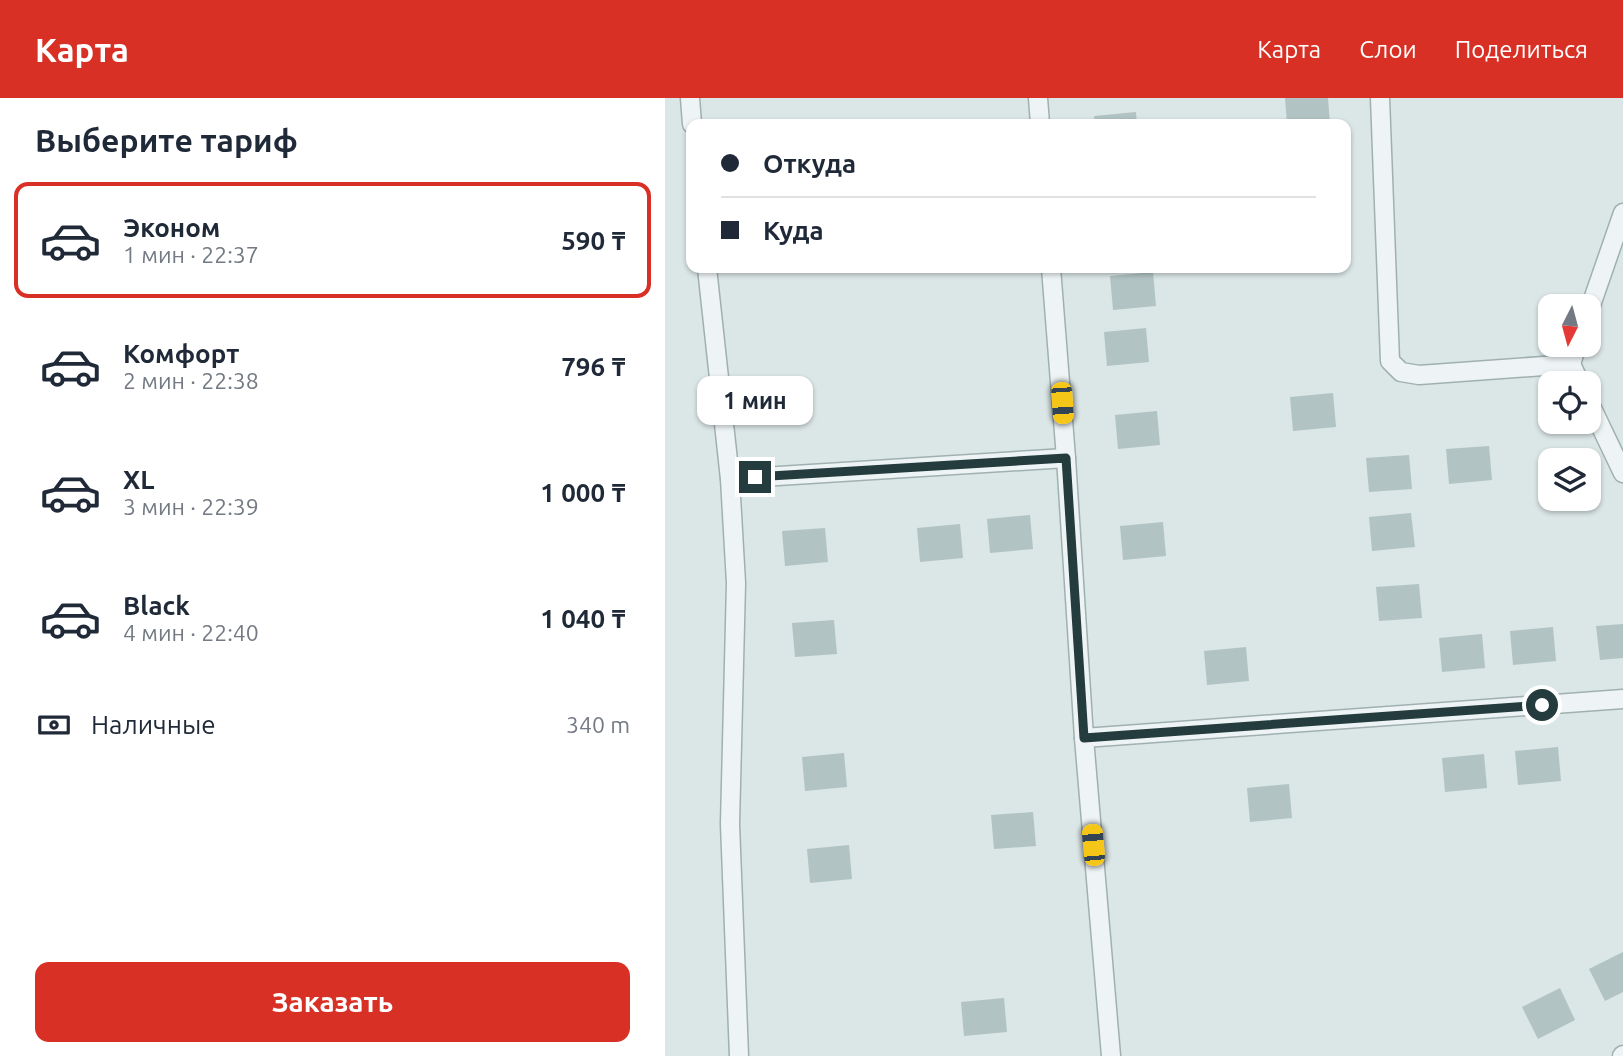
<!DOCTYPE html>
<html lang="ru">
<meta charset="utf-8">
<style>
:root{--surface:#fff;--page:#f6f6f7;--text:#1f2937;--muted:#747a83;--line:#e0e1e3;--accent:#d93025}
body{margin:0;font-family:Ubuntu,sans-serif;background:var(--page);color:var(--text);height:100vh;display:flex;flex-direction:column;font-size:26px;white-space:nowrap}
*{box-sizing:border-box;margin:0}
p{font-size:23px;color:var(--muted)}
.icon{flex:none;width:38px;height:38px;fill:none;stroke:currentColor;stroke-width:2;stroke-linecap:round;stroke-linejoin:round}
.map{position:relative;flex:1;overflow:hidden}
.details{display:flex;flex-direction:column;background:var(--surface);width:665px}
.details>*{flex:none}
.hud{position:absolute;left:21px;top:21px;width:665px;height:154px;border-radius:14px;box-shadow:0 2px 5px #0004;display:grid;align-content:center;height:154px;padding:0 35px;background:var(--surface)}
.needle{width:46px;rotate:186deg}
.buttons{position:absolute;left:873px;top:196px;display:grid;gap:14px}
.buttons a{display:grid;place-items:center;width:63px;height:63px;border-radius:14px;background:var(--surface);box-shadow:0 2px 5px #0004;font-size:35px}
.end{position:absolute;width:32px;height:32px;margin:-16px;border:9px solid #243c3d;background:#fff;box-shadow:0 0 0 4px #fff}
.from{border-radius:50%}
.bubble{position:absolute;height:49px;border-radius:14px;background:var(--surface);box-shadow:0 2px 5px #0004;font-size:23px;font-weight:600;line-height:49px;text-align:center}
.car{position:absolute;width:21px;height:42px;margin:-21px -10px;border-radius:9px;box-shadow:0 0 5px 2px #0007;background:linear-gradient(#f5c518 24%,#345 0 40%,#f5c518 0 76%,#345 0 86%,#f5c518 0)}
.hud b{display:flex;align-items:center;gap:24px;height:66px;font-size:26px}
.hud b+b{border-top:2px solid var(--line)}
.hud i{width:18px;height:18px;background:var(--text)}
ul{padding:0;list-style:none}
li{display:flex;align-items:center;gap:21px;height:116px;margin:0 14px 10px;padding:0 21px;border:4px solid transparent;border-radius:14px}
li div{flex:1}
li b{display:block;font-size:26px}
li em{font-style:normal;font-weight:600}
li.selected{border-color:var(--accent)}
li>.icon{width:63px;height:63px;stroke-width:1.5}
h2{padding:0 35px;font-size:32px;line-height:84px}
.pay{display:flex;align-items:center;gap:18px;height:77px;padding:0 35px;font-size:26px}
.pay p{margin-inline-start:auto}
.cta{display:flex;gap:14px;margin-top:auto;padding:14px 35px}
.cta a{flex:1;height:80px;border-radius:14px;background:var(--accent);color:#fff;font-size:28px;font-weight:600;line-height:80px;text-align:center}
header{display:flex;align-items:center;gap:42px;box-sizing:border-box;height:98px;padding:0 35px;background:var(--accent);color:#fff}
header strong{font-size:33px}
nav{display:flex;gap:38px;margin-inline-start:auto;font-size:24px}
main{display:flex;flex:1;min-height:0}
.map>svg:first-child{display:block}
.building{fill:#b2c3c3}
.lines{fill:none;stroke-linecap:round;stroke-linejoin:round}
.minor-casing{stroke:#a0b0b0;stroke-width:21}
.minor{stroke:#eef4f5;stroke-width:18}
.route{stroke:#243c3d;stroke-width:9}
</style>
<header>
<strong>Карта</strong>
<nav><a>Карта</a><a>Слои</a><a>Поделиться</a></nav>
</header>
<main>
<section class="details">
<h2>Выберите тариф</h2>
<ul>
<li class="selected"><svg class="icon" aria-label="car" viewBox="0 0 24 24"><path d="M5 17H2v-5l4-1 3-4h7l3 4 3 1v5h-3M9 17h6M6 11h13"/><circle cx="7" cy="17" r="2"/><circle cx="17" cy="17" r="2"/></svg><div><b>Эконом</b><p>1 мин · 22:37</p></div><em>590 ₸</em></li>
<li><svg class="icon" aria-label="car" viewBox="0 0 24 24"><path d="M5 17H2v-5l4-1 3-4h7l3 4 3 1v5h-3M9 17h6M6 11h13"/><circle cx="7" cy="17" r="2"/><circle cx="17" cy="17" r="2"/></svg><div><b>Комфорт</b><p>2 мин · 22:38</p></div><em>796 ₸</em></li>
<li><svg class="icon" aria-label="car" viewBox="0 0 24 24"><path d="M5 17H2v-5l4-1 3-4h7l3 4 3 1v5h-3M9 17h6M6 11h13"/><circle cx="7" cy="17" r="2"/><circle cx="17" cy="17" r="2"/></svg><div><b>XL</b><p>3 мин · 22:39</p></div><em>1 000 ₸</em></li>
<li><svg class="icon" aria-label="car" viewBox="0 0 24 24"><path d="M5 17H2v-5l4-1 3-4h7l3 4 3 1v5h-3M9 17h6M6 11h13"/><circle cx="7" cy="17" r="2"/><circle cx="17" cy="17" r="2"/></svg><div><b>Black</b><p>4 мин · 22:40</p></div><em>1 040 ₸</em></li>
</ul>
<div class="pay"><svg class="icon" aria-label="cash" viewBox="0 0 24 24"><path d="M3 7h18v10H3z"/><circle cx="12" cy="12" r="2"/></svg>Наличные<p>340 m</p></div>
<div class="cta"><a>Заказать</a></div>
</section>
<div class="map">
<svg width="958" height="958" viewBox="0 0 958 958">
<rect width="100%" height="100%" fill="#dbe6e6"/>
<g class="building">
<path d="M 620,0 L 663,0 L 665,26 L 622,26 Z"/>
<path d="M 471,14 L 472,26 L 430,26 L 429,18 Z"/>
<path d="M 488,174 L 491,208 L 448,212 L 445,178 Z"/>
<path d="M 481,230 L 484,264 L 442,268 L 439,234 Z"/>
<path d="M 668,295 L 671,329 L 628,333 L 625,299 Z"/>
<path d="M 492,313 L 495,347 L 453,351 L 450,317 Z"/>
<path d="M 824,348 L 827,382 L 784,386 L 781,351 Z"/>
<path d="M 744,357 L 747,391 L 704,394 L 701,360 Z"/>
<path d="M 746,415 L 750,449 L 707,453 L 704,419 Z"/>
<path d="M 365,417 L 368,451 L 325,455 L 322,421 Z"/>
<path d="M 498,424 L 501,458 L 458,462 L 455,428 Z"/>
<path d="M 295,426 L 298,460 L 255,464 L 252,430 Z"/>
<path d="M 160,430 L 163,464 L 120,468 L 117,433 Z"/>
<path d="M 754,486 L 757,520 L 714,523 L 711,489 Z"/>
<path d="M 169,522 L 172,556 L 130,559 L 127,525 Z"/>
<path d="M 958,526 L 958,560 L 935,562 L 931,528 Z"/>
<path d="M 888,529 L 891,563 L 848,567 L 845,533 Z"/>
<path d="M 817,536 L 820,570 L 777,574 L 774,540 Z"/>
<path d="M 581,549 L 584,583 L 542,587 L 539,553 Z"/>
<path d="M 893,649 L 896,683 L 853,687 L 850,653 Z"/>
<path d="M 179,655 L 182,689 L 140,693 L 137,659 Z"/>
<path d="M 819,656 L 822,690 L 780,694 L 777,660 Z"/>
<path d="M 624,686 L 627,720 L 585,724 L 582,690 Z"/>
<path d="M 368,714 L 371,748 L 329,751 L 326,717 Z"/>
<path d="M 184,747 L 187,781 L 145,785 L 142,751 Z"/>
<path d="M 958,854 L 958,894 L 940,903 L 924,871 Z"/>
<path d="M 895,890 L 910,922 L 873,941 L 857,909 Z"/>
<path d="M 339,900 L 342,934 L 299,938 L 296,904 Z"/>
</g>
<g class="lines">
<defs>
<g id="minor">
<path d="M 25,0 L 27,26"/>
<path d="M 373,0 L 375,26"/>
<path d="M 715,0 L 725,263 L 736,274 L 754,277 L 906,266 L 915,285"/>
<path d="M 42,170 L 65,381"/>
<path d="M 386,170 L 401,360 L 419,640 L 958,601"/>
<path d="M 924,213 L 958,115"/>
<path d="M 906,266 L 912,247"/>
<path d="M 924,304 L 958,375"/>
<path d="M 419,640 L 446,958"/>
<path d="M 74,958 L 65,726 L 71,485 L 65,381 L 401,360"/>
<path d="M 957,958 L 958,957"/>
</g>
</defs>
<use href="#minor" class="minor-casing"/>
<use href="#minor" class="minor"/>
</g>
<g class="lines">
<path class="route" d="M 90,379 L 401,360 L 419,640 L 877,607"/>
</g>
</svg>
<div class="buttons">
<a><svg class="needle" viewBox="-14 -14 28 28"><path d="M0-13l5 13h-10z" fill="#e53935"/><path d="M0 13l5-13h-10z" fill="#747a83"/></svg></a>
<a><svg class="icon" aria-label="locate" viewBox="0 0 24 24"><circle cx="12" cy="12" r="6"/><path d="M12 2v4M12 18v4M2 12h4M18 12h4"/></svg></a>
<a><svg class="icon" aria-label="layers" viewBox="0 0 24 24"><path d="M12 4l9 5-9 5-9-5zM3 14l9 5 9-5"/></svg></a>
</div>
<i class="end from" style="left:877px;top:607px"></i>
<i class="end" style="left:90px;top:379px"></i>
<div class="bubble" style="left:32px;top:278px;width:116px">1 мин</div>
<i class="car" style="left:397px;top:305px;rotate:176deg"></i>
<i class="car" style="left:428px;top:747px;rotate:355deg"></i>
<div class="hud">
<b><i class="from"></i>Откуда</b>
<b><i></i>Куда</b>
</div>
</div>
</main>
